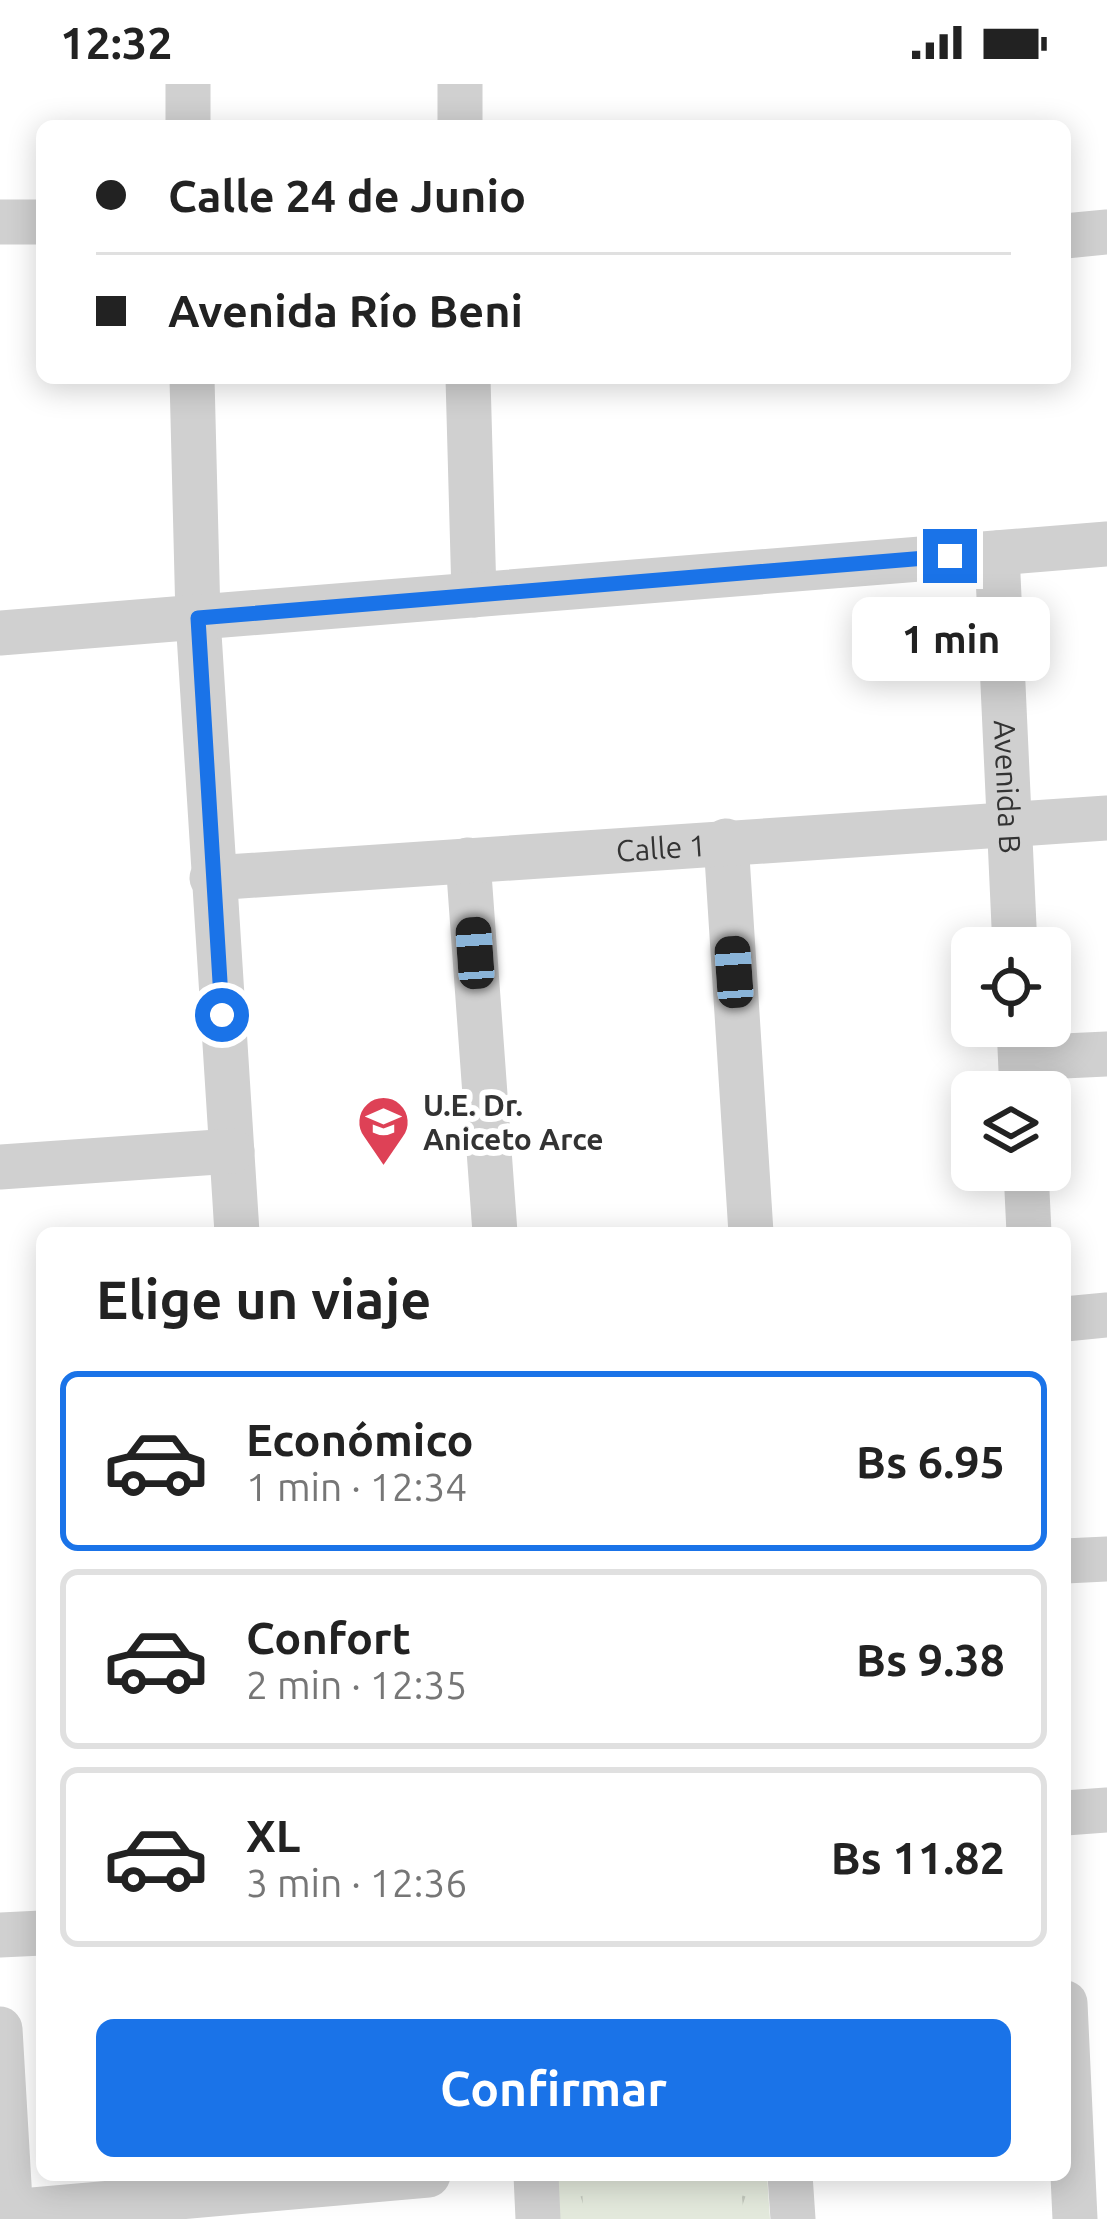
<!DOCTYPE html>
<html lang="es">
<meta charset="utf-8">
<style>
:root{--surface:#fff;--page:#f6f6f6;--text:#222;--muted:#767676;--line:#e0e0e0;--accent:#1a73e8}
body{margin:0;font-family:Ubuntu,sans-serif;background:var(--page);color:var(--text);height:100vh;display:flex;flex-direction:column;font-size:45px;white-space:nowrap}
*{box-sizing:border-box;margin:0}
p{font-size:39px;color:var(--muted)}
.icon{flex:none;width:66px;height:66px;fill:none;stroke:currentColor;stroke-width:2;stroke-linecap:round;stroke-linejoin:round}
.map{position:relative;flex:1;overflow:hidden}
.sheet{position:absolute;left:36px;top:1143px;width:1035px;height:954px;display:flex;flex-direction:column;background:var(--surface);border-radius:18px;box-shadow:0 6px 30px #0003}
.sheet>*{flex:none}
.banner{position:absolute;left:36px;top:36px;width:1035px;height:264px;border-radius:18px;box-shadow:0 6px 30px #0003;display:grid;align-content:center;height:264px;padding:0 60px;background:var(--surface)}
.tools{position:absolute;left:951px;top:843px;display:grid;gap:24px}
.tools a{display:grid;place-items:center;width:120px;height:120px;border-radius:18px;background:var(--surface);box-shadow:0 6px 30px #0003;font-size:60px}
.end{position:absolute;width:54px;height:54px;margin:-27px;border:15px solid #1a73e8;background:#fff;box-shadow:0 0 0 6px #fff}
.from{border-radius:50%}
.bubble{position:absolute;height:84px;border-radius:18px;background:var(--surface);box-shadow:0 6px 30px #0003;font-size:39px;font-weight:700;line-height:84px;text-align:center}
.car{position:absolute;width:36px;height:72px;margin:-36px -18px;border-radius:15px;box-shadow:0 0 9px 3px #0007;background:linear-gradient(#222 24%,#8ab4d8 0 40%,#222 0 76%,#8ab4d8 0 86%,#222 0)}
.banner b{display:flex;align-items:center;gap:42px;height:114px;font-size:45px}
.banner b+b{border-top:3px solid var(--line)}
.banner i{width:30px;height:30px;background:var(--text)}
ul{padding:0;list-style:none}
li{display:flex;align-items:center;gap:36px;height:180px;margin:0 24px 18px;padding:0 36px;border:6px solid var(--line);border-radius:18px}
li div{flex:1}
li b{display:block;font-size:45px}
li em{font-style:normal;font-weight:700}
li.on{border-color:var(--accent)}
li>.icon{width:108px;height:108px;stroke-width:1.5}
h2{padding:0 60px;font-size:54px;line-height:144px}
.button{display:flex;gap:24px;margin-top:auto;padding:24px 60px}
.button a{flex:1;height:138px;border-radius:18px;background:var(--accent);color:#fff;font-size:48px;font-weight:700;line-height:138px;text-align:center}
.status{display:flex;justify-content:space-between;align-items:center;height:84px;padding:0 60px;background:var(--surface);direction:ltr}
.status svg{height:33px;fill:currentColor}
.map>svg:first-child{display:block}
.park{fill:url(#park-tufts)}
.garden{fill:#e3e9dc}
.lines{fill:none;stroke-linecap:round;stroke-linejoin:round}
.minor{stroke:#d0d0d0;stroke-width:45}
.route{stroke:#1a73e8;stroke-width:15}
.labels{text-anchor:middle;dominant-baseline:central;stroke-width:12;stroke-linejoin:round;paint-order:stroke}
.street-label{font-size:30px;fill:#333;stroke:#fff}
.poi-label{font-size:30px;font-weight:bold;fill:#333;stroke:#fff;text-anchor:start}
</style>
<div class="status"><b>12:32</b><svg viewBox="0 0 49 12"><path d="M0 12V9h3v3zM5 12V6h3v6zM10 12V3h3v9zM15 12V0h3v12zM26 1h20v11H26zM47 4h2v5h-2z"/></svg></div>
<div class="map">
<svg width="1107" height="2135" viewBox="0 0 1107 2135">
<defs>
<pattern id="park-tufts" width="24" height="20" patternUnits="userSpaceOnUse" patternTransform="scale(3)"><rect width="24" height="20" fill="#e3e9dc"/><path d="M3 7l-1-3M5 7V3M7 7l1-3M15 17l-1-3M17 17v-4M19 17l1-3" fill="none" stroke="#c3c8bd"/></pattern>
</defs>
<rect width="100%" height="100%" fill="#fff"/>
<path class="park" d="M 549,2091 L 767,2091 L 770,2135 L 551,2135 Z"/>
<path class="garden" d="M 581,2091 L 740,2091 L 744,2135 L 584,2135 Z"/>
<g class="lines">
<g class="minor">
<path d="M 188,0 L 188,42"/>
<path d="M 460,0 L 460,42"/>
<path d="M 0,138 L 42,138"/>
<path d="M 1065,152 L 1107,148"/>
<path d="M 192,294 L 198,534 L 237,1149"/>
<path d="M 468,294 L 474,511"/>
<path id="s1" d="M 997,469 L 1015,864"/>
<path d="M 0,549 L 1107,460"/>
<path d="M 726,757 L 751,1149"/>
<path d="M 468,776 L 495,1149"/>
<path id="s2" d="M 212,794 L 1107,734"/>
<path d="M 1019,942 L 1022,1008"/>
<path d="M 1021,974 L 1107,970"/>
<path d="M 0,1083 L 232,1067"/>
<path d="M 1026,1086 L 1029,1149"/>
<path d="M 1065,1235 L 1107,1231"/>
<path d="M 1065,1477 L 1107,1475"/>
<path d="M 1065,1729 L 1107,1726"/>
<path d="M 0,1851 L 42,1849"/>
<path d="M 1065,1919 L 1075,2135"/>
<path d="M 0,1945 L 11,2135"/>
<path d="M 536,2091 L 538,2135"/>
<path d="M 790,2091 L 793,2135"/>
<path d="M 10,2128 L 428,2091"/>
</g>
</g>
<g class="lines">
<path class="route" d="M 222,931 L 198,534 L 950,472"/>
</g>
<defs>
<symbol id="school-pin" viewBox="-11 -11 22 30"><path d="M0 17L-7.5 6A9.5 9.5 0 1 1 7.5 6Z" fill="#de4156" stroke="#fff"/><path d="M0-5L7-2L0 1L-7-2ZM-4 1L0 2.5L4 1V4Q0 6-4 4Z" fill="#fff"/></symbol>
</defs>
<g fill-rule="evenodd">
<use href="#school-pin" x="354" y="1008" width="59" height="81"/>
</g>
<g class="labels">
<g class="street-label">
<text stroke="none"><textPath href="#s1" startOffset="234">Avenida B</textPath></text>
<text stroke="none"><textPath href="#s2" startOffset="450">Calle 1</textPath></text>
</g>
<g class="poi-label">
<text x="423" y="1021">U.E. Dr.<tspan x="423" dy="34">Aniceto Arce</tspan></text>
</g>
</g>
</svg>
<div class="tools">
<a><svg class="icon" aria-label="locate" viewBox="0 0 24 24"><circle cx="12" cy="12" r="6"/><path d="M12 2v4M12 18v4M2 12h4M18 12h4"/></svg></a>
<a><svg class="icon" aria-label="layers" viewBox="0 0 24 24"><path d="M12 4l9 5-9 5-9-5zM3 14l9 5 9-5"/></svg></a>
</div>
<i class="end from" style="left:222px;top:931px"></i>
<i class="end" style="left:950px;top:472px"></i>
<div class="bubble" style="left:852px;top:513px;width:198px">1 min</div>
<i class="car" style="left:475px;top:869px;rotate:356deg"></i>
<i class="car" style="left:734px;top:888px;rotate:356deg"></i>
<div class="banner">
<b><i class="from"></i>Calle 24 de Junio</b>
<b><i></i>Avenida Río Beni</b>
</div>
<section class="sheet">
<h2>Elige un viaje</h2>
<ul>
<li class="on"><svg class="icon" aria-label="car" viewBox="0 0 24 24"><path d="M5 17H2v-5l4-1 3-4h7l3 4 3 1v5h-3M9 17h6M6 11h13"/><circle cx="7" cy="17" r="2"/><circle cx="17" cy="17" r="2"/></svg><div><b>Económico</b><p>1 min · 12:34</p></div><em>Bs 6.95</em></li>
<li><svg class="icon" aria-label="car" viewBox="0 0 24 24"><path d="M5 17H2v-5l4-1 3-4h7l3 4 3 1v5h-3M9 17h6M6 11h13"/><circle cx="7" cy="17" r="2"/><circle cx="17" cy="17" r="2"/></svg><div><b>Confort</b><p>2 min · 12:35</p></div><em>Bs 9.38</em></li>
<li><svg class="icon" aria-label="car" viewBox="0 0 24 24"><path d="M5 17H2v-5l4-1 3-4h7l3 4 3 1v5h-3M9 17h6M6 11h13"/><circle cx="7" cy="17" r="2"/><circle cx="17" cy="17" r="2"/></svg><div><b>XL</b><p>3 min · 12:36</p></div><em>Bs 11.82</em></li>
</ul>
<div class="button"><a>Confirmar</a></div>
</section>
</div>
